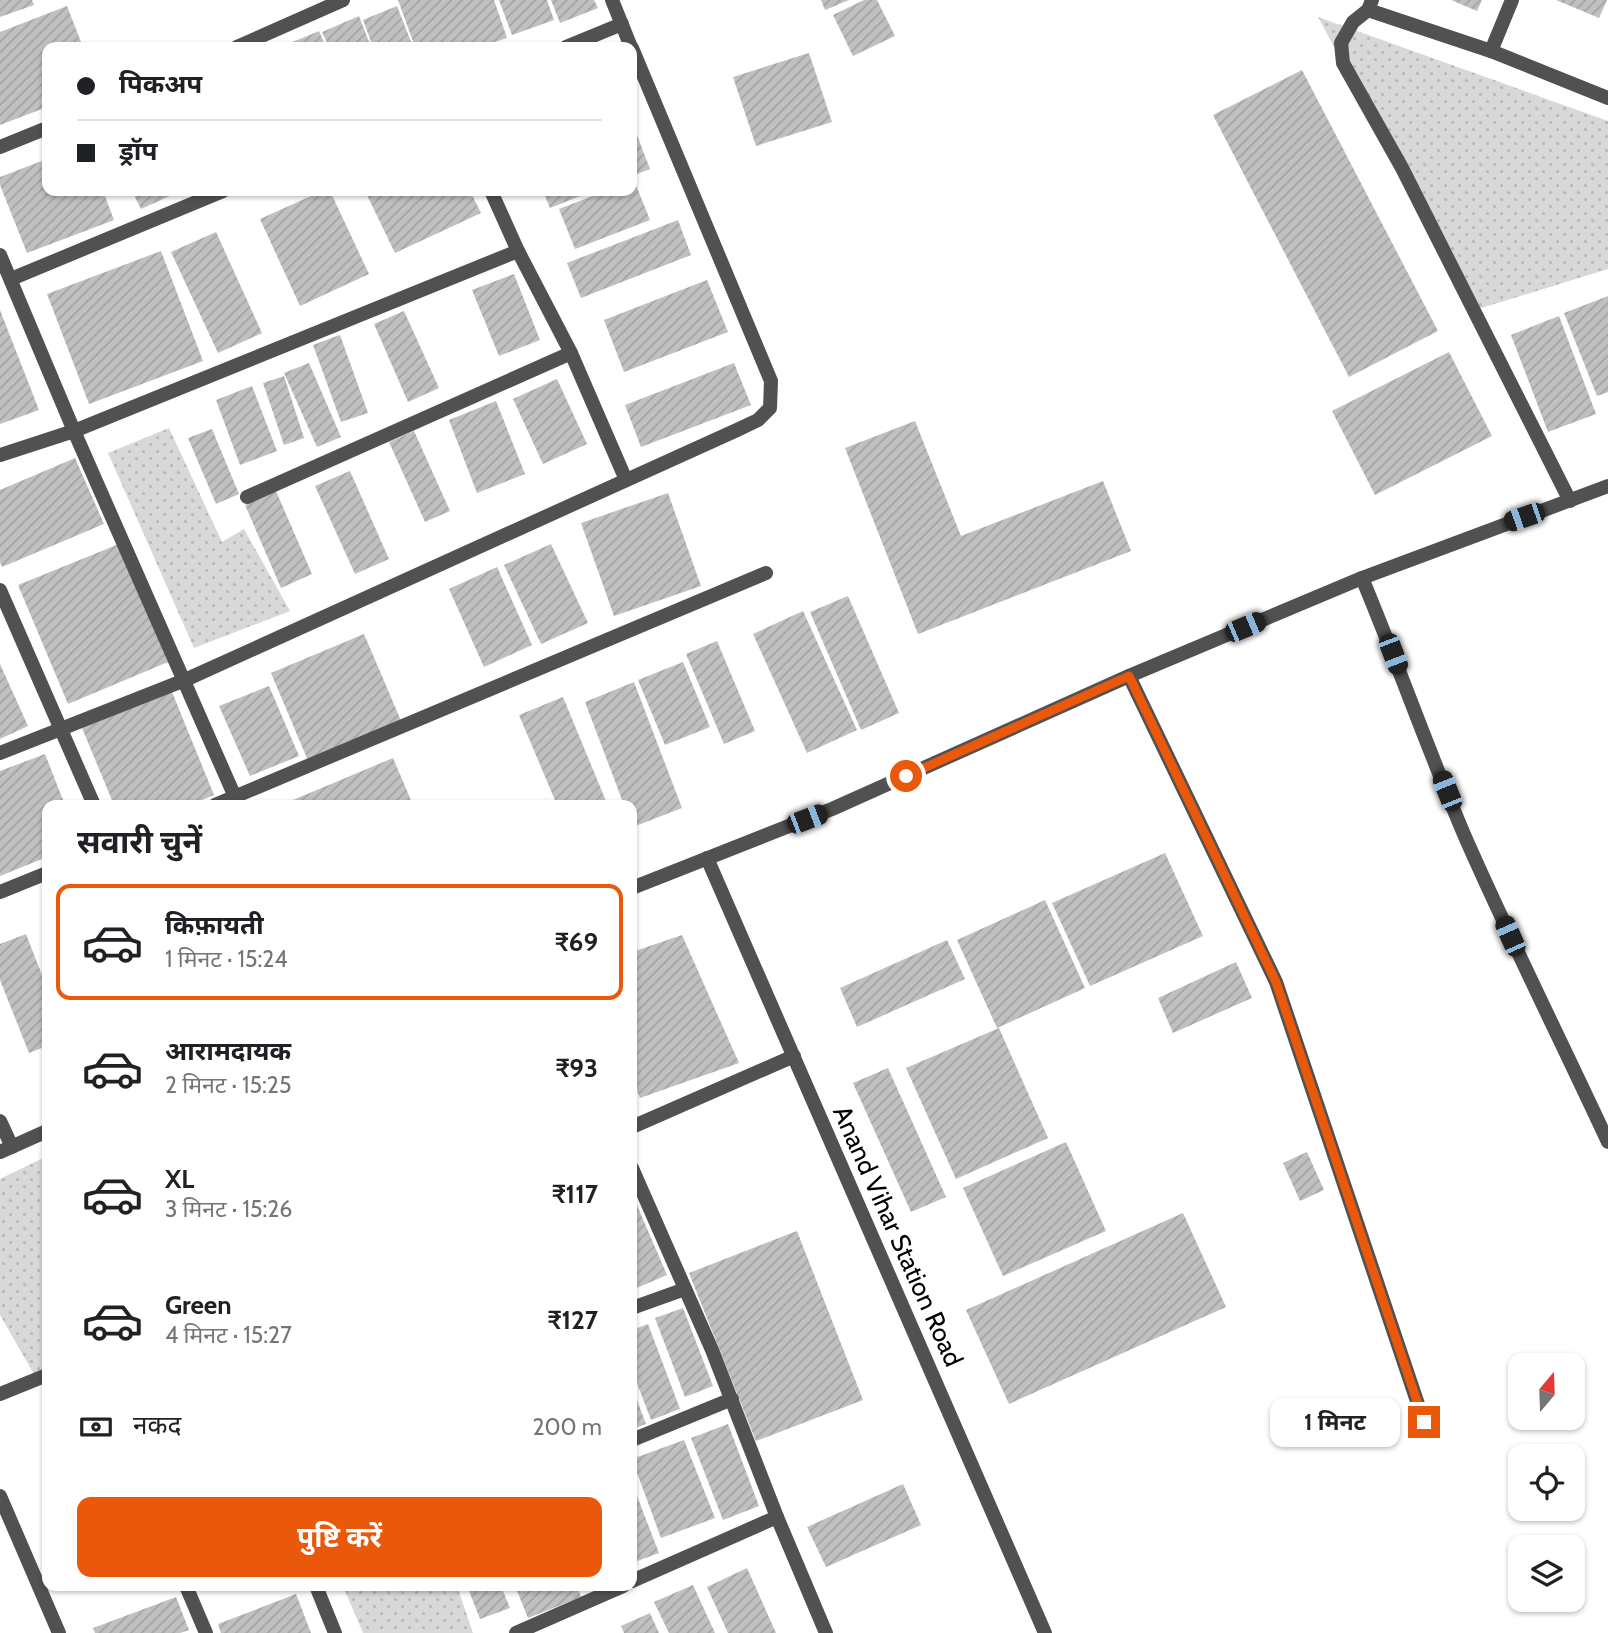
<!DOCTYPE html>
<html lang="hi">
<meta charset="utf-8">
<style>
:root{--surface:#fff;--page:#f2f2f2;--text:#202124;--muted:#757577;--line:#e0e0e0;--accent:#ea580c}
body{margin:0;font-family:Cabin,"Noto Sans Devanagari",sans-serif;background:var(--page);color:var(--text);height:100vh;display:flex;flex-direction:column;font-size:26px;white-space:nowrap}
*{box-sizing:border-box;margin:0}
p{font-size:23px;color:var(--muted)}
.icon{flex:none;width:38px;height:38px;fill:none;stroke:currentColor;stroke-width:2;stroke-linecap:round;stroke-linejoin:round}
.map{position:relative;flex:1;overflow:hidden}
.sheet{position:absolute;left:42px;top:800px;width:595px;height:791px;display:flex;flex-direction:column;background:var(--surface);border-radius:14px;box-shadow:0 2px 5px #0004}
.sheet>*{flex:none}
.banner{position:absolute;left:42px;top:42px;width:595px;height:154px;border-radius:14px;box-shadow:0 2px 5px #0004;display:grid;align-content:center;height:154px;padding:0 35px;background:var(--surface)}
.needle{width:46px;rotate:19deg}
.fabs{position:absolute;left:1508px;top:1353px;display:grid;gap:14px}
.fabs a{display:grid;place-items:center;width:77px;height:77px;border-radius:14px;background:var(--surface);box-shadow:0 2px 5px #0004;font-size:35px}
.end{position:absolute;width:32px;height:32px;margin:-16px;border:9px solid #ea580c;background:#fff;box-shadow:0 0 0 4px #fff}
.from{border-radius:50%}
.bubble{position:absolute;height:49px;border-radius:14px;background:var(--surface);box-shadow:0 2px 5px #0004;font-size:23px;font-weight:700;line-height:49px;text-align:center}
.car{position:absolute;width:21px;height:42px;margin:-21px -10px;border-radius:9px;box-shadow:0 0 5px 2px #0007;background:linear-gradient(#222 24%,#8ab4d8 0 40%,#222 0 76%,#8ab4d8 0 86%,#222 0)}
.banner b{display:flex;align-items:center;gap:24px;height:66px;font-size:26px}
.banner b+b{border-top:2px solid var(--line)}
.banner i{width:18px;height:18px;background:var(--text)}
ul{padding:0;list-style:none}
li{display:flex;align-items:center;gap:21px;height:116px;margin:0 14px 10px;padding:0 21px;border:4px solid transparent;border-radius:14px}
li div{flex:1}
li b{display:block;font-size:26px}
li em{font-style:normal;font-weight:700}
li.on{border-color:var(--accent)}
li>.icon{width:63px;height:63px;stroke-width:1.5}
h2{padding:0 35px;font-size:32px;line-height:84px}
.pay{display:flex;align-items:center;gap:18px;height:77px;padding:0 35px;font-size:26px}
.pay p{margin-inline-start:auto}
.action{display:flex;gap:14px;margin-top:auto;padding:14px 35px}
.action a{flex:1;height:80px;border-radius:14px;background:var(--accent);color:#fff;font-size:28px;font-weight:700;line-height:80px;text-align:center}
.map>svg:first-child{display:block}
.park{fill:url(#park-dots)}
.building{fill:url(#building-hatch)}
.lines{fill:none;stroke-linecap:round;stroke-linejoin:round}
.lane{stroke:#515151;stroke-width:14}
.street{stroke:#515151;stroke-width:14}
.route{stroke:#ea580c;stroke-width:9}
.labels{text-anchor:middle;dominant-baseline:central;stroke-width:5;stroke-linejoin:round;paint-order:stroke}
.street-label{font-size:26px;fill:#000;stroke:#fff}
</style>
<div class="map">
<svg width="1608" height="1633" viewBox="0 0 1608 1633">
<defs>
<pattern id="park-dots" width="8" height="8" patternUnits="userSpaceOnUse" patternTransform="scale(1.75)"><rect width="8" height="8" fill="#d8d8d8"/><path d="M2 2h.1M6 6h.1" fill="none" stroke="#b8b8b8" stroke-width="1.8" stroke-linecap="round"/></pattern>
<pattern id="building-hatch" width="6" height="6" patternUnits="userSpaceOnUse" patternTransform="scale(1.75)"><rect width="6" height="6" fill="#c0c0c0"/><path d="M-1 1l2-2M0 6l6-6M5 7l2-2" fill="none" stroke="#a3a3a3"/></pattern>
</defs>
<rect width="100%" height="100%" fill="#fff"/>
<g class="park">
<path d="M 1318,17 L 1608,121 L 1608,269 L 1475,310 Z"/>
<path d="M 169,428 L 222,542 L 244,529 L 290,611 L 194,648 L 108,453 Z"/>
<path d="M 47,1156 L 47,1371 L 35,1376 L 0,1315 L 0,1179 Z"/>
<path d="M 343,1586 L 457,1586 L 473,1633 L 363,1633 Z"/>
</g>
<g class="building">
<path d="M 0,0 L 32,0 L 34,5 L 0,17 Z"/>
<path d="M 398,0 L 494,0 L 507,38 L 480,47 L 415,47 Z"/>
<path d="M 499,0 L 547,0 L 554,20 L 512,35 Z"/>
<path d="M 551,0 L 594,0 L 598,8 L 560,23 Z"/>
<path d="M 821,0 L 849,0 L 825,10 Z"/>
<path d="M 864,0 L 877,0 L 895,36 L 853,56 L 833,15 Z"/>
<path d="M 1451,0 L 1482,0 L 1477,11 Z"/>
<path d="M 1556,0 L 1607,0 L 1599,18 Z"/>
<path d="M 67,6 L 83,47 L 47,47 L 47,107 L 0,125 L 0,32 Z"/>
<path d="M 397,6 L 413,47 L 373,47 L 363,20 Z"/>
<path d="M 359,16 L 371,47 L 329,47 L 322,32 Z"/>
<path d="M 319,31 L 326,47 L 281,47 Z"/>
<path d="M 809,53 L 832,122 L 756,146 L 733,77 Z"/>
<path d="M 1302,70 L 1438,331 L 1349,377 L 1213,115 Z"/>
<path d="M 635,130 L 650,169 L 632,176 L 632,131 Z"/>
<path d="M 47,159 L 47,191 L 103,191 L 114,220 L 27,253 L 0,185 L 0,177 Z"/>
<path d="M 634,180 L 650,220 L 575,249 L 559,209 L 606,191 L 632,191 L 632,181 Z"/>
<path d="M 132,191 L 181,191 L 141,209 Z"/>
<path d="M 322,191 L 330,191 L 369,274 L 300,306 L 260,219 Z"/>
<path d="M 365,191 L 470,191 L 481,213 L 395,253 Z"/>
<path d="M 543,191 L 593,191 L 550,208 Z"/>
<path d="M 678,220 L 691,255 L 581,298 L 567,263 Z"/>
<path d="M 216,232 L 262,333 L 218,353 L 171,252 Z"/>
<path d="M 161,251 L 203,361 L 89,404 L 47,294 Z"/>
<path d="M 514,274 L 540,340 L 499,356 L 472,290 Z"/>
<path d="M 707,280 L 728,332 L 624,372 L 604,320 Z"/>
<path d="M 1608,296 L 1608,392 L 1597,396 L 1564,313 Z"/>
<path d="M 0,310 L 39,410 L 0,424 Z"/>
<path d="M 404,311 L 439,388 L 408,402 L 374,324 Z"/>
<path d="M 1559,316 L 1596,414 L 1548,432 L 1511,335 Z"/>
<path d="M 340,335 L 368,413 L 341,422 L 313,345 Z"/>
<path d="M 1449,352 L 1492,436 L 1375,495 L 1332,411 Z"/>
<path d="M 309,363 L 341,437 L 317,447 L 284,373 Z"/>
<path d="M 734,363 L 751,405 L 641,447 L 625,405 Z"/>
<path d="M 284,376 L 304,438 L 284,445 L 263,383 Z"/>
<path d="M 557,379 L 587,444 L 543,464 L 513,399 Z"/>
<path d="M 252,386 L 277,451 L 240,465 L 216,400 Z"/>
<path d="M 496,401 L 525,474 L 477,493 L 449,420 Z"/>
<path d="M 915,421 L 961,536 L 1103,481 L 1131,551 L 918,634 L 845,448 Z"/>
<path d="M 212,429 L 239,494 L 216,504 L 188,438 Z"/>
<path d="M 414,431 L 450,511 L 425,522 L 389,442 Z"/>
<path d="M 75,458 L 104,524 L 2,567 L 0,562 L 0,490 Z"/>
<path d="M 350,471 L 389,559 L 355,574 L 315,486 Z"/>
<path d="M 276,491 L 312,574 L 281,588 L 245,505 Z"/>
<path d="M 668,493 L 701,586 L 614,616 L 581,523 Z"/>
<path d="M 119,544 L 168,662 L 68,704 L 18,585 Z"/>
<path d="M 551,544 L 588,623 L 541,644 L 504,565 Z"/>
<path d="M 497,567 L 532,645 L 484,667 L 449,589 Z"/>
<path d="M 848,596 L 899,713 L 861,730 L 810,612 Z"/>
<path d="M 803,611 L 857,730 L 807,753 L 753,634 Z"/>
<path d="M 364,634 L 402,723 L 309,763 L 271,673 Z"/>
<path d="M 717,641 L 755,731 L 724,744 L 686,654 Z"/>
<path d="M 683,662 L 710,727 L 665,745 L 638,680 Z"/>
<path d="M 0,664 L 28,726 L 0,739 Z"/>
<path d="M 634,682 L 682,808 L 633,827 L 632,805 L 624,805 L 585,702 Z"/>
<path d="M 269,686 L 299,756 L 250,776 L 219,706 Z"/>
<path d="M 172,692 L 214,795 L 190,805 L 114,805 L 82,728 Z"/>
<path d="M 563,697 L 606,801 L 597,805 L 557,805 L 519,715 Z"/>
<path d="M 45,754 L 65,805 L 47,805 L 47,857 L 0,876 L 0,771 Z"/>
<path d="M 393,758 L 413,805 L 281,805 Z"/>
<path d="M 1165,853 L 1203,936 L 1090,986 L 1052,903 Z"/>
<path d="M 1045,900 L 1085,988 L 997,1028 L 957,940 Z"/>
<path d="M 26,934 L 47,988 L 47,1046 L 29,1053 L 0,980 L 0,944 Z"/>
<path d="M 682,935 L 739,1063 L 640,1098 L 632,1079 L 632,952 Z"/>
<path d="M 947,940 L 965,979 L 857,1027 L 840,988 Z"/>
<path d="M 1236,962 L 1252,998 L 1173,1033 L 1158,998 Z"/>
<path d="M 999,1028 L 1048,1138 L 956,1179 L 906,1068 Z"/>
<path d="M 888,1068 L 946,1197 L 911,1212 L 853,1083 Z"/>
<path d="M 1066,1142 L 1106,1231 L 1003,1276 L 963,1188 Z"/>
<path d="M 1307,1152 L 1324,1190 L 1300,1201 L 1283,1163 Z"/>
<path d="M 636,1203 L 667,1275 L 632,1290 L 632,1204 Z"/>
<path d="M 1183,1213 L 1226,1307 L 1009,1404 L 966,1310 Z"/>
<path d="M 797,1231 L 863,1400 L 756,1441 L 689,1273 Z"/>
<path d="M 683,1308 L 713,1386 L 685,1397 L 655,1318 Z"/>
<path d="M 648,1324 L 680,1409 L 651,1420 L 632,1370 L 632,1330 Z"/>
<path d="M 632,1387 L 646,1424 L 632,1429 Z"/>
<path d="M 728,1424 L 759,1506 L 723,1520 L 691,1438 Z"/>
<path d="M 684,1440 L 715,1518 L 661,1538 L 632,1459 Z"/>
<path d="M 632,1483 L 659,1553 L 632,1563 Z"/>
<path d="M 903,1484 L 921,1525 L 826,1567 L 807,1527 Z"/>
<path d="M 747,1568 L 776,1633 L 728,1633 L 707,1587 Z"/>
<path d="M 693,1585 L 715,1633 L 669,1633 L 654,1602 Z"/>
<path d="M 467,1586 L 501,1586 L 510,1608 L 480,1619 Z"/>
<path d="M 515,1586 L 577,1586 L 581,1597 L 528,1618 Z"/>
<path d="M 296,1594 L 311,1633 L 221,1633 L 218,1624 Z"/>
<path d="M 176,1597 L 189,1630 L 180,1633 L 95,1633 L 93,1628 Z"/>
<path d="M 650,1613 L 659,1633 L 624,1633 L 621,1626 Z"/>
</g>
<g class="lines">
<path class="lane" d="M 1129,676 L 1276,982 L 1424,1422"/>
<g class="street">
<path d="M 612,0 L 631,47"/>
<path d="M 1372,0 L 1368,10 L 1353,22 L 1341,43 L 1343,63 L 1402,168 L 1570,501"/>
<path d="M 1368,10 L 1491,51 L 1608,98"/>
<path d="M 237,47 L 343,0"/>
<path d="M 566,47 L 622,24"/>
<path d="M 1491,51 L 1512,0"/>
<path d="M 0,147 L 47,128"/>
<path d="M 491,191 L 518,251 L 571,353 L 626,480"/>
<path d="M 0,255 L 74,431 L 235,797"/>
<path d="M 11,279 L 223,191"/>
<path d="M 0,455 L 74,431 L 518,251"/>
<path d="M 247,497 L 571,353"/>
<path d="M 1362,578 C 1398,664 1429,753 1466,839 C 1511,941 1561,1041 1608,1142"/>
<path d="M 0,590 L 94,805"/>
<path d="M 0,753 L 185,680 L 737,430 L 758,420 L 770,408 L 771,381 L 632,48"/>
<path d="M 215,805 L 766,573"/>
<path d="M 707,858 L 1045,1633"/>
<path d="M 632,888 L 832,809 L 1129,676 L 1362,578 L 1608,486"/>
<path d="M 0,892 L 47,873"/>
<path d="M 0,1121 L 12,1147"/>
<path d="M 632,1127 L 794,1056"/>
<path d="M 0,1152 L 47,1131"/>
<path d="M 632,1168 L 712,1350 L 777,1517 L 826,1633"/>
<path d="M 632,1308 L 685,1289"/>
<path d="M 0,1394 L 47,1375"/>
<path d="M 632,1440 L 732,1399"/>
<path d="M 0,1496 L 59,1633"/>
<path d="M 632,1581 L 777,1517"/>
<path d="M 186,1586 L 206,1633"/>
<path d="M 316,1586 L 335,1633"/>
<path d="M 516,1633 L 623,1586"/>
</g>
</g>
<g class="lines">
<path class="route" d="M 906,776 L 1129,676 L 1276,982 L 1424,1422"/>
</g>
<g class="labels">
<g class="street-label">
<text transform="translate(898 1236) rotate(66)">Anand Vihar Station Road</text>
</g>
</g>
</svg>
<div class="fabs">
<a><svg class="needle" viewBox="-14 -14 28 28"><path d="M0-13l5 13h-10z" fill="#e53935"/><path d="M0 13l5-13h-10z" fill="#757577"/></svg></a>
<a><svg class="icon" aria-label="locate" viewBox="0 0 24 24"><circle cx="12" cy="12" r="6"/><path d="M12 2v4M12 18v4M2 12h4M18 12h4"/></svg></a>
<a><svg class="icon" aria-label="layers" viewBox="0 0 24 24"><path d="M12 4l9 5-9 5-9-5zM3 14l9 5 9-5"/></svg></a>
</div>
<i class="end from" style="left:906px;top:776px"></i>
<i class="end" style="left:1424px;top:1422px"></i>
<div class="bubble" style="left:1270px;top:1398px;width:130px">1 मिनट</div>
<i class="car" style="left:1524px;top:517px;rotate:251deg"></i>
<i class="car" style="left:1245px;top:627px;rotate:67deg"></i>
<i class="car" style="left:1393px;top:654px;rotate:159deg"></i>
<i class="car" style="left:1447px;top:791px;rotate:338deg"></i>
<i class="car" style="left:807px;top:819px;rotate:69deg"></i>
<i class="car" style="left:1510px;top:936px;rotate:336deg"></i>
<div class="banner">
<b><i class="from"></i>पिकअप</b>
<b><i></i>ड्रॉप</b>
</div>
<section class="sheet">
<h2>सवारी चुनें</h2>
<ul>
<li class="on"><svg class="icon" aria-label="car" viewBox="0 0 24 24"><path d="M5 17H2v-5l4-1 3-4h7l3 4 3 1v5h-3M9 17h6M6 11h13"/><circle cx="7" cy="17" r="2"/><circle cx="17" cy="17" r="2"/></svg><div><b>किफ़ायती</b><p>1 मिनट · 15:24</p></div><em>₹69</em></li>
<li><svg class="icon" aria-label="car" viewBox="0 0 24 24"><path d="M5 17H2v-5l4-1 3-4h7l3 4 3 1v5h-3M9 17h6M6 11h13"/><circle cx="7" cy="17" r="2"/><circle cx="17" cy="17" r="2"/></svg><div><b>आरामदायक</b><p>2 मिनट · 15:25</p></div><em>₹93</em></li>
<li><svg class="icon" aria-label="car" viewBox="0 0 24 24"><path d="M5 17H2v-5l4-1 3-4h7l3 4 3 1v5h-3M9 17h6M6 11h13"/><circle cx="7" cy="17" r="2"/><circle cx="17" cy="17" r="2"/></svg><div><b>XL</b><p>3 मिनट · 15:26</p></div><em>₹117</em></li>
<li><svg class="icon" aria-label="car" viewBox="0 0 24 24"><path d="M5 17H2v-5l4-1 3-4h7l3 4 3 1v5h-3M9 17h6M6 11h13"/><circle cx="7" cy="17" r="2"/><circle cx="17" cy="17" r="2"/></svg><div><b>Green</b><p>4 मिनट · 15:27</p></div><em>₹127</em></li>
</ul>
<div class="pay"><svg class="icon" aria-label="cash" viewBox="0 0 24 24"><path d="M3 7h18v10H3z"/><circle cx="12" cy="12" r="2"/></svg>नकद<p>200 m</p></div>
<div class="action"><a>पुष्टि करें</a></div>
</section>
</div>
